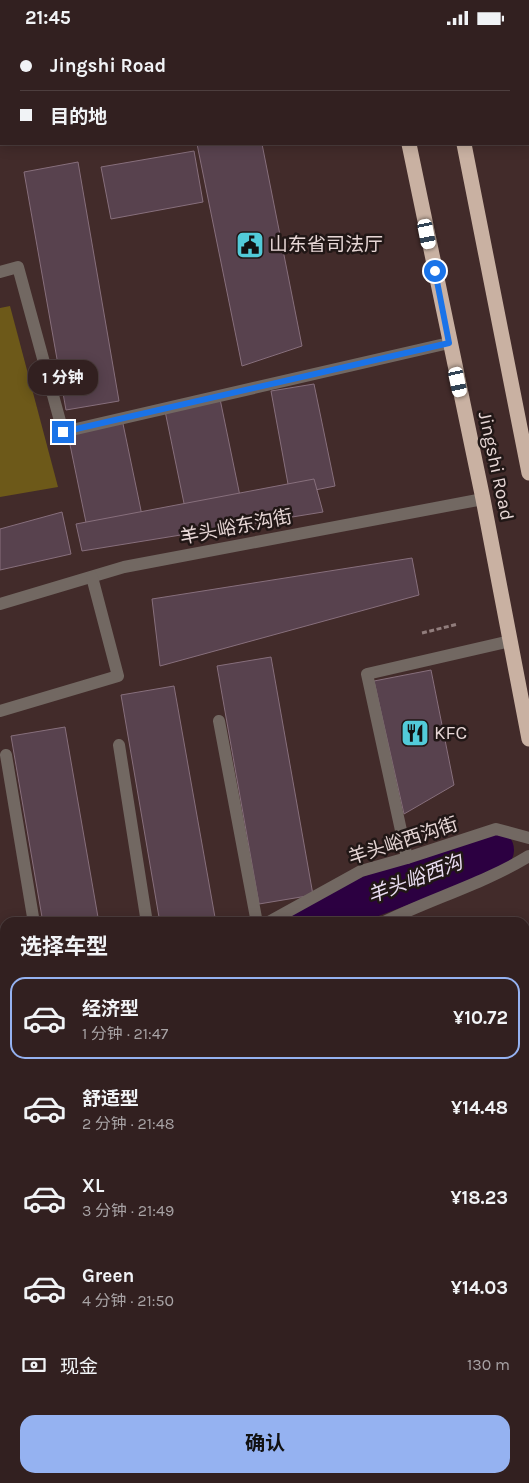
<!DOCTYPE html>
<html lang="zh">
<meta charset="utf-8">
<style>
:root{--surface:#322020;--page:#3a2829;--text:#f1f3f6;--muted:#a8a3a5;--line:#4d3e3e;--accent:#95b2f1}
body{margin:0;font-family:Karla,"Noto Sans SC",sans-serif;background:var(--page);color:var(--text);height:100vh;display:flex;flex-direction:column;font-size:19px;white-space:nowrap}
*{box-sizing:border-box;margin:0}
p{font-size:16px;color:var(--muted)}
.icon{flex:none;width:28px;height:28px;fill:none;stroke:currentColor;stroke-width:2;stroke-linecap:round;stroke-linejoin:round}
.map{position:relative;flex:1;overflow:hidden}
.side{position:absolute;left:0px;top:882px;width:530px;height:566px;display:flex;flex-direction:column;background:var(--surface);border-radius:15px 15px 0 0;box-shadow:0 2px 12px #0003,0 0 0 1px var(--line)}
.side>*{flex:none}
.hud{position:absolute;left:0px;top:0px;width:530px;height:110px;box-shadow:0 2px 12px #0003,0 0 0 1px var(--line);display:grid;align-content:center;height:110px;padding:0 20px;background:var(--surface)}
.end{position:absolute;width:22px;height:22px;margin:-11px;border:6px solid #1a73e8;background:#fff;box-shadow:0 0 0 2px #fff}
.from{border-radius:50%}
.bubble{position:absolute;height:35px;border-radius:15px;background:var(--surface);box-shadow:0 2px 12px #0003,0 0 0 1px var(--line);font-size:16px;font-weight:700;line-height:35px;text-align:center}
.car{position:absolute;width:15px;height:30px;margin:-15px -8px;border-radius:6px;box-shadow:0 0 4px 1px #0007;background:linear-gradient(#fff 24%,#345 0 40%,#fff 0 76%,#345 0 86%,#fff 0)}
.hud b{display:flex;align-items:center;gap:18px;height:48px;font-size:19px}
.hud b+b{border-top:1px solid var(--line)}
.hud i{width:12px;height:12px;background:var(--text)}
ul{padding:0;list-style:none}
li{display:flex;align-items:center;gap:15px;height:82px;margin:0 10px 8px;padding:0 10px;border:2px solid transparent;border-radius:15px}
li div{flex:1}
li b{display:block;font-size:19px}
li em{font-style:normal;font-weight:700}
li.on{border-color:var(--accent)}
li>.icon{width:45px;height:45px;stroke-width:1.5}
h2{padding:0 20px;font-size:22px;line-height:60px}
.pay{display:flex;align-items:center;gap:12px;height:55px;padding:0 20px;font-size:19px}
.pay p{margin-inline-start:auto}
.action{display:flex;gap:10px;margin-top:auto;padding:10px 20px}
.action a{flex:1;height:58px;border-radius:15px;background:var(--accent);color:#111;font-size:20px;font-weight:700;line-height:58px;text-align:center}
.status{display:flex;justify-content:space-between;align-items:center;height:35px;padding:0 25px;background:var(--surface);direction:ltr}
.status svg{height:14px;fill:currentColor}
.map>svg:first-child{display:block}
.green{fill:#6d5919}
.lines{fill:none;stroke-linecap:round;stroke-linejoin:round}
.river{stroke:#2c0041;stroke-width:42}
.building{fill:#58424e;stroke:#876f7c}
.path{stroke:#917d7c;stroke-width:3;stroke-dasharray:5 2.5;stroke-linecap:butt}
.minor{stroke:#726862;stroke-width:12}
.highway{stroke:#c9b1a2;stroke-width:15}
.route{stroke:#1a73e8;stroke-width:6}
.labels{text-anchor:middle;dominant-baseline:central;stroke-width:5;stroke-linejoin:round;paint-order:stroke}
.poi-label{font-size:19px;fill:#e6d6d5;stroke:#211716;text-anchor:start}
.street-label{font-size:19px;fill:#e6d6d5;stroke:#211716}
.water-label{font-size:20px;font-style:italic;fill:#eadef2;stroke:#211716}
</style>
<div class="status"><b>21:45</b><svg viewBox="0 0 49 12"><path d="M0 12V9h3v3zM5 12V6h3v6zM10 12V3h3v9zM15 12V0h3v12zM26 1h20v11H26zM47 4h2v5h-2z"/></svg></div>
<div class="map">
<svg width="529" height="1448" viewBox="0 0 529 1448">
<rect width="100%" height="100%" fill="#422b2a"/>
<path class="green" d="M 10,271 L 58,452 L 0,462 L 0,273 Z"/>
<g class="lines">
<g class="river">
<path d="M 311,888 L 327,878 L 493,815"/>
<path d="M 0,1015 L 5,1013"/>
</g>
</g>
<g class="building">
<path d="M 0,0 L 2,1 L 0,34 Z"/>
<rect x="84" y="0" width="55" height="1"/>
<path d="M 221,0 L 276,0 L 277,1 L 221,1 Z"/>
<path d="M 197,109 L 262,109 L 302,311 L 242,331 Z"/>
<path d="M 194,116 L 203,167 L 111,184 L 101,132 Z"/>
<path d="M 78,127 L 119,366 L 66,375 L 24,137 Z"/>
<path d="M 314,349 L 335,451 L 290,460 L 271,356 Z"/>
<path d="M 219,359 L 241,466 L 186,478 L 164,371 Z"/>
<path d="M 122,384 L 144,490 L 89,502 L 67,395 Z"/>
<path d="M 314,444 L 323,477 L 82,516 L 76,489 Z"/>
<path d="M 62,477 L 71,519 L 0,535 L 0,494 Z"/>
<path d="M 412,523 L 419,560 L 160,631 L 152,564 Z"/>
<path d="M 271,622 L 313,860 L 259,869 L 217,631 Z"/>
<path d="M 431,635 L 454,750 L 404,779 L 374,646 Z"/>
<path d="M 174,651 L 216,888 L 160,888 L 121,660 Z"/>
<path d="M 65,692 L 99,888 L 43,888 L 11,701 Z"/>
<path d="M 5,1105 L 5,1142 L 0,1117 L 0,1106 Z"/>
<path d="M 525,1290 L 529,1311 L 529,1433 L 525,1434 Z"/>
<path d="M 0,1343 L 5,1370 L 5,1444 L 19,1444 L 20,1448 L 0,1448 Z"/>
<path d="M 66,1444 L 122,1444 L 123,1448 L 66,1448 Z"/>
<path d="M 198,1444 L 265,1444 L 266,1448 L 198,1448 Z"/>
</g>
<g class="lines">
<path class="path" d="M 422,598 L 458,589"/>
<g class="minor">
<path d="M 0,237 L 18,232 L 63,397 L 449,308"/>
<path d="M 0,569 L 124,532 L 483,464"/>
<path d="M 0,676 L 118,641 L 92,542"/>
<path d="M 219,686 L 257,888"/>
<path d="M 119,710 L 147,888"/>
<path d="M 6,720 L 34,888"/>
<path d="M 407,823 L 367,639 L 510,606"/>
<path d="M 267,888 L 361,836 L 407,823 L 496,794 L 529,803"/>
<path d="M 382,888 C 430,864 483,849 529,821"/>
<path d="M 0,991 L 5,989"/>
<path d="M 0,1048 L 5,1046"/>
</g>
<g class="highway">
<path d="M 387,0 L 387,1"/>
<path d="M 442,0 L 443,1"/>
<path d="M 409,109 L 483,464 L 529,704"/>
<path d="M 464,109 L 529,438"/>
</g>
</g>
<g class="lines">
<path class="route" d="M 63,397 L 449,308 L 435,236"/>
</g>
<defs>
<symbol id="civic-square" viewBox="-11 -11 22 22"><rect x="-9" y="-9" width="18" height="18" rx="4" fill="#52cbd9" stroke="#211716"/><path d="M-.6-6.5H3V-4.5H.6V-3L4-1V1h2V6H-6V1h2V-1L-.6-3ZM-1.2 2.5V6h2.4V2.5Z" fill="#111"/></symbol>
<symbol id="restaurant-square" viewBox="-11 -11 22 22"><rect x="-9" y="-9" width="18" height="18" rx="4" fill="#52cbd9" stroke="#211716"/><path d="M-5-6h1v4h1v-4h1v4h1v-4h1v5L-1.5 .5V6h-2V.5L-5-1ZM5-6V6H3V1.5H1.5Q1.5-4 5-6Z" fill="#111"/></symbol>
</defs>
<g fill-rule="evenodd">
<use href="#civic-square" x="234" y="194" width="32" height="32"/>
<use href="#restaurant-square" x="399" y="682" width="32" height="32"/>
</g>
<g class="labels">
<g class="poi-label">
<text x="269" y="210">山东省司法厅</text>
<text x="434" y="698">KFC</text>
</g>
<g class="street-label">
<text transform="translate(496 431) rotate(78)">Jingshi Road</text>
<text transform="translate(236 492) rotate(-11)">羊头峪东沟街</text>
<text transform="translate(403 806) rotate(-18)">羊头峪西沟街</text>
</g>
<g class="water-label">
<text transform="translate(415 844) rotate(-21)">羊头峪西沟</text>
</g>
</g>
</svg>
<i class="end from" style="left:435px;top:236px"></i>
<i class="end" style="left:63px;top:397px"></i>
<div class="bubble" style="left:28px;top:325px;width:70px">1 分钟</div>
<i class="car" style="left:427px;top:199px;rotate:169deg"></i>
<i class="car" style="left:458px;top:347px;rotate:168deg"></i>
<div class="hud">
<b><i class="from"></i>Jingshi Road</b>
<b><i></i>目的地</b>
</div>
<section class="side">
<h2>选择车型</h2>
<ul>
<li class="on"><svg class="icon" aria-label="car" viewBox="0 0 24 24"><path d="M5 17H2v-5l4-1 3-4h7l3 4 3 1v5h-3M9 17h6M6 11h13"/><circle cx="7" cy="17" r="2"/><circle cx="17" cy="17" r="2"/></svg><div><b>经济型</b><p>1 分钟 · 21:47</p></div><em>¥10.72</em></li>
<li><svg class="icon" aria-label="car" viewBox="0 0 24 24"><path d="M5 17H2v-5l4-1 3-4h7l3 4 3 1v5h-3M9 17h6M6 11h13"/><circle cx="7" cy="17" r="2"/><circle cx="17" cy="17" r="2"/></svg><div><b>舒适型</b><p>2 分钟 · 21:48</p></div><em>¥14.48</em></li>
<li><svg class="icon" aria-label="car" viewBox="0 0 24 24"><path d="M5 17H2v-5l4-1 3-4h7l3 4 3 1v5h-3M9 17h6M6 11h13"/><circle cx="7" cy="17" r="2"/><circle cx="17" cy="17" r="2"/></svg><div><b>XL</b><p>3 分钟 · 21:49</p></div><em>¥18.23</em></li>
<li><svg class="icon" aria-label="car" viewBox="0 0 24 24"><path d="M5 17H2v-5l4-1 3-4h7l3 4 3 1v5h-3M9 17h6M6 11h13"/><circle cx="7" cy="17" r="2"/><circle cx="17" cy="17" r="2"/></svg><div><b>Green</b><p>4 分钟 · 21:50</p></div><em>¥14.03</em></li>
</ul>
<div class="pay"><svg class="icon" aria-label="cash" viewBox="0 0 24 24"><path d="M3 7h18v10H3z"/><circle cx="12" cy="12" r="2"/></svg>现金<p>130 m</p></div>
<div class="action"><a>确认</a></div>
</section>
</div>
